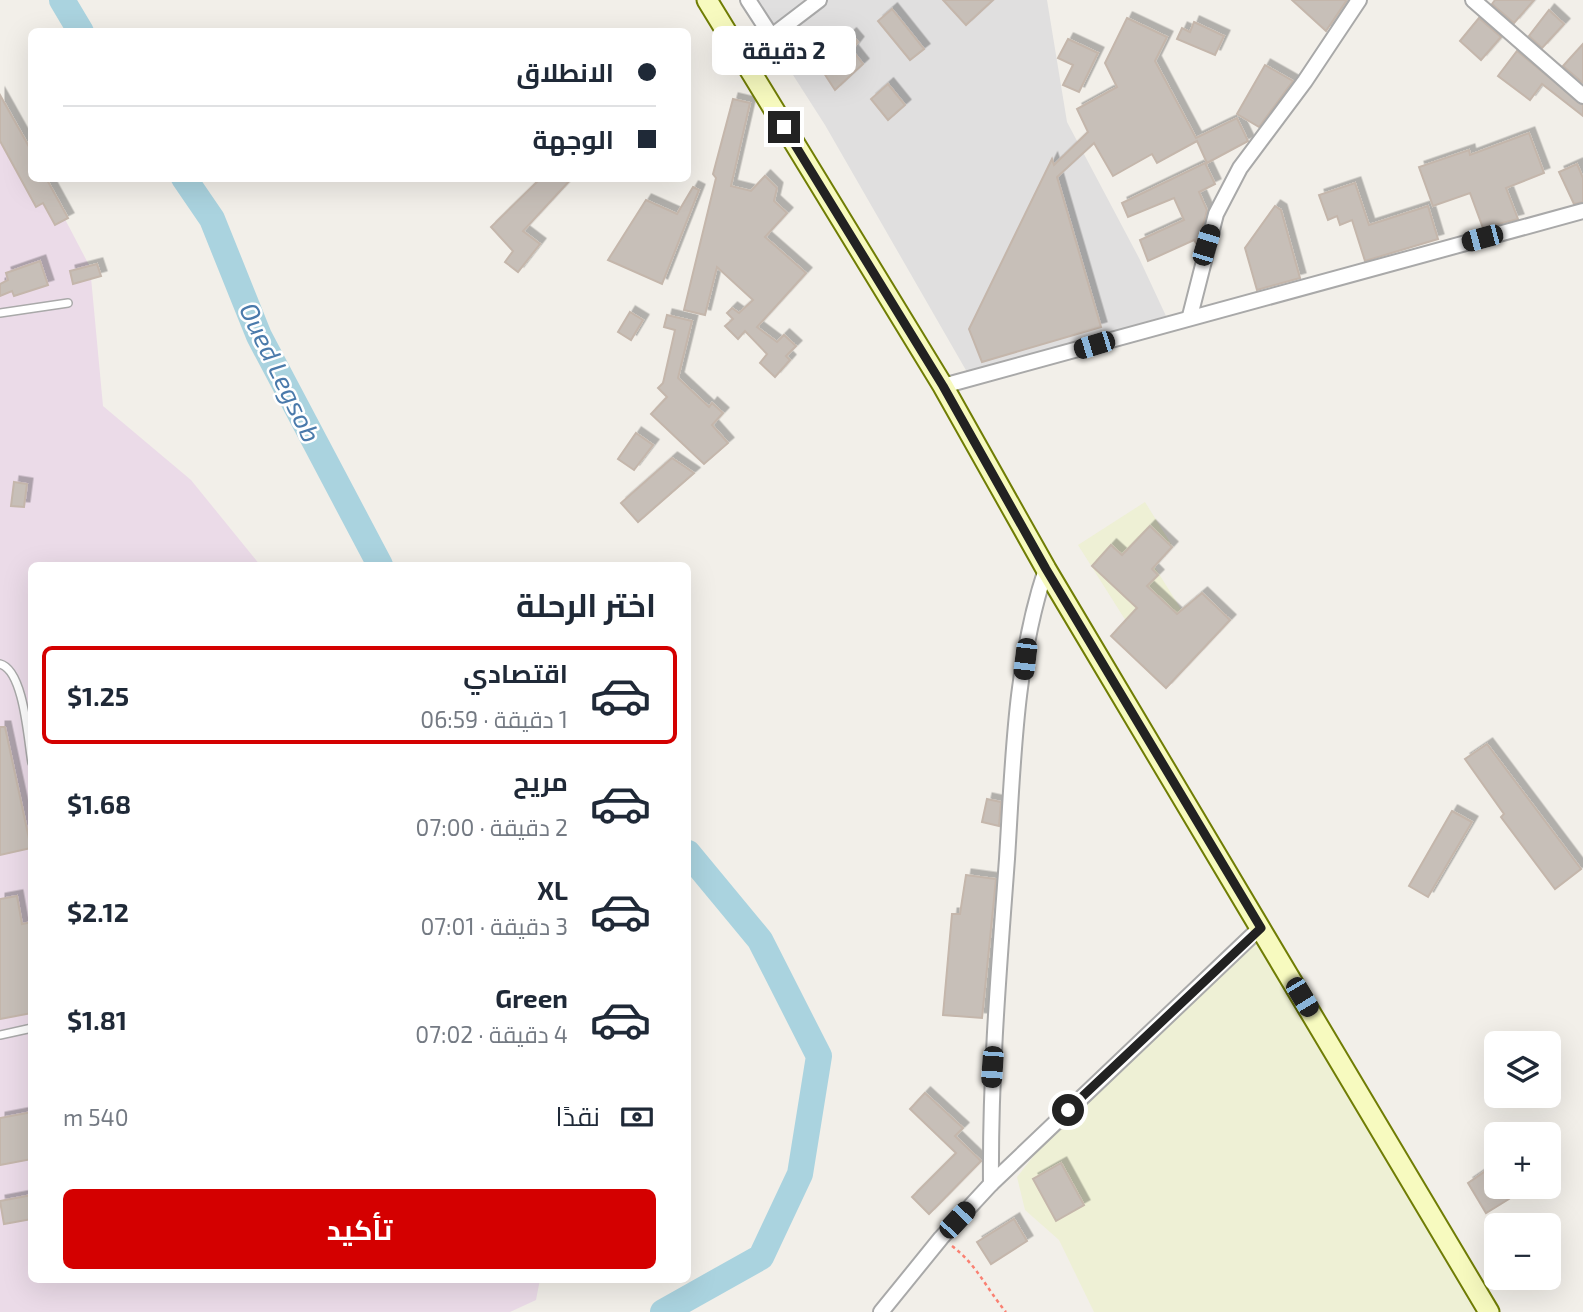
<!DOCTYPE html>
<html lang="ar">
<meta charset="utf-8">
<style>
:root{--surface:#fff;--page:#f2f2f3;--text:#1f2937;--muted:#747a83;--line:#e0e1e3;--accent:#d40000}
body{margin:0;font-family:"Exo 2",Cairo,sans-serif;background:var(--page);color:var(--text);direction:rtl;height:100vh;display:flex;flex-direction:column;font-size:26px;white-space:nowrap}
*{box-sizing:border-box;margin:0}
p{font-size:23px;color:var(--muted)}
.icon{flex:none;width:38px;height:38px;fill:none;stroke:currentColor;stroke-width:2;stroke-linecap:round;stroke-linejoin:round}
.map{position:relative;flex:1;overflow:hidden;direction:ltr}
.sheet{position:absolute;left:28px;top:562px;width:663px;height:721px;display:flex;flex-direction:column;background:var(--surface);border-radius:10px;box-shadow:0 7px 28px #0002;direction:rtl}
.sheet>*{flex:none}
.banner{position:absolute;left:28px;top:28px;width:663px;height:154px;border-radius:10px;box-shadow:0 7px 28px #0002;direction:rtl;display:grid;align-content:center;height:154px;padding:0 35px;background:var(--surface)}
.fabs{position:absolute;left:1484px;top:1031px;display:grid;gap:14px}
.fabs a{display:grid;place-items:center;width:77px;height:77px;border-radius:10px;background:var(--surface);box-shadow:0 7px 28px #0002;font-size:35px}
.end{position:absolute;width:32px;height:32px;margin:-16px;border:9px solid #222;background:#fff;box-shadow:0 0 0 4px #fff}
.from{border-radius:50%}
.bubble{position:absolute;height:49px;border-radius:10px;background:var(--surface);box-shadow:0 7px 28px #0002;font-size:23px;font-weight:700;line-height:49px;text-align:center;direction:rtl}
.car{position:absolute;width:21px;height:42px;margin:-21px -10px;border-radius:9px;box-shadow:0 0 5px 2px #0007;background:linear-gradient(#222 24%,#8ab4d8 0 40%,#222 0 76%,#8ab4d8 0 86%,#222 0)}
.banner b{display:flex;align-items:center;gap:24px;height:66px;font-size:26px}
.banner b+b{border-top:2px solid var(--line)}
.banner i{width:18px;height:18px;background:var(--text)}
ul{padding:0;list-style:none}
li{display:flex;align-items:center;gap:21px;height:98px;margin:0 14px 10px;padding:0 21px;border:4px solid transparent;border-radius:10px}
li div{flex:1}
li b{display:block;font-size:26px}
li em{font-style:normal;font-weight:700}
li.active{border-color:var(--accent)}
li>.icon{width:63px;height:63px;stroke-width:1.5}
h2{padding:0 35px;font-size:32px;line-height:84px}
.pay{display:flex;align-items:center;gap:18px;height:77px;padding:0 35px;font-size:26px}
.pay p{margin-inline-start:auto}
.primary-button{display:flex;gap:14px;margin-top:auto;padding:14px 35px}
.primary-button a{flex:1;height:80px;border-radius:10px;background:var(--accent);color:#fff;font-size:28px;font-weight:700;line-height:80px;text-align:center}
.map>svg:first-child{display:block}
.residential{fill:#e0dfdf}
.industrial{fill:#ebdbe8}
.farmland{fill:#eef0d5}
.lines{fill:none;stroke-linecap:round;stroke-linejoin:round}
.river{stroke:#aad3df;stroke-width:26}
.building{fill:#c7bfb8;stroke:#c4b6ab;stroke-width:2;filter:url(#shadow)}
.lane-casing{stroke:#a9a9a9;stroke-width:10}
.street-casing{stroke:#a9a9a9;stroke-width:18}
.secondary-casing{stroke:#707d05;stroke-width:23}
.path{stroke:#fa8072;stroke-width:2.5;stroke-dasharray:3.5 3.5;stroke-linecap:butt}
.lane{stroke:#fff;stroke-width:7}
.street{stroke:#fff;stroke-width:14}
.secondary{stroke:#f7fabf;stroke-width:19}
.route{stroke:#222;stroke-width:9}
.labels{text-anchor:middle;dominant-baseline:central;stroke-width:5;stroke-linejoin:round;paint-order:stroke}
.water-label{font-size:26px;font-style:italic;fill:#4a7aab;stroke:#fff}
</style>
<div class="map">
<svg width="1583" height="1312" viewBox="0 0 1583 1312">
<defs>
<filter id="shadow"><feDropShadow dx="5.5" dy="-5.5" stdDeviation="0" flood-color="#0004"/></filter>
</defs>
<rect width="100%" height="100%" fill="#f2efe9"/>
<path class="residential" d="M 745,0 L 1047,0 L 1067,122 L 1139,258 L 1166,316 L 967,372 L 825,125 Z"/>
<path class="industrial" d="M 0,94 L 31,154 L 32,178 L 44,179 L 90,267 L 103,406 L 191,480 L 260,565 L 32,565 L 32,1279 L 540,1279 L 536,1300 L 510,1312 L 0,1312 Z"/>
<g class="farmland">
<path d="M 1145,502 L 1173,547 L 1154,566 L 1196,633 L 1160,675 L 1078,545 Z"/>
<path d="M 1258,942 L 1475,1312 L 1094,1312 L 1059,1240 L 1025,1210 L 1017,1177 L 1036,1153 Z"/>
</g>
<g class="lines">
<g class="river">
<path d="M 62,0 L 81,32"/>
<path d="M 184,178 L 212,219 L 259,336 L 380,565"/>
<path d="M 663,1312 L 761,1257 L 800,1174 L 819,1056 L 760,940 L 688,853"/>
</g>
</g>
<g class="building">
<path d="M 943,0 L 993,0 L 966,25 Z"/>
<path d="M 1292,0 L 1347,0 L 1326,31 Z"/>
<path d="M 1495,0 L 1534,0 L 1514,23 L 1492,4 Z"/>
<path d="M 892,9 L 924,49 L 910,60 L 878,21 Z"/>
<path d="M 1549,10 L 1564,24 L 1542,48 L 1529,36 Z"/>
<path d="M 1127,18 L 1167,37 L 1155,61 L 1196,138 L 1237,118 L 1248,141 L 1207,163 L 1197,141 L 1157,163 L 1152,154 L 1113,176 L 1094,143 L 1057,177 L 1101,327 L 982,362 L 969,329 L 1052,159 L 1054,165 L 1088,132 L 1077,109 L 1117,87 L 1105,63 Z"/>
<path d="M 1479,18 L 1501,37 L 1481,60 L 1460,41 Z"/>
<path d="M 1194,22 L 1224,36 L 1215,55 L 1177,39 L 1182,28 L 1190,32 Z"/>
<path d="M 851,34 L 858,42 L 852,50 L 863,64 L 835,90 L 818,64 Z"/>
<path d="M 1068,39 L 1098,53 L 1079,92 L 1063,85 L 1073,65 L 1058,58 Z"/>
<path d="M 1583,44 L 1583,83 L 1563,66 Z"/>
<path d="M 1517,51 L 1583,105 L 1583,116 L 1542,84 L 1530,100 L 1498,76 Z"/>
<path d="M 1265,65 L 1293,81 L 1259,127 L 1237,114 Z"/>
<path d="M 888,84 L 905,105 L 888,120 L 871,99 Z"/>
<path d="M 0,95 L 32,152 L 32,178 L 46,178 L 68,218 L 55,225 L 43,203 L 36,207 L 0,141 Z"/>
<path d="M 733,99 L 750,103 L 731,186 L 751,191 L 765,176 L 777,188 L 774,201 L 787,213 L 765,237 L 806,273 L 757,327 L 777,342 L 784,335 L 796,346 L 786,356 L 790,360 L 775,377 L 760,363 L 767,354 L 745,331 L 738,339 L 725,326 L 733,319 L 727,313 L 732,308 L 739,313 L 753,300 L 717,267 L 705,315 L 684,310 L 716,178 L 713,174 Z"/>
<path d="M 1529,133 L 1544,173 L 1506,188 L 1518,219 L 1483,228 L 1470,193 L 1433,206 L 1419,167 L 1469,150 L 1470,155 Z"/>
<path d="M 1205,163 L 1215,184 L 1199,192 L 1207,210 L 1198,246 L 1194,240 L 1148,261 L 1140,240 L 1184,220 L 1174,198 L 1128,217 L 1122,203 Z"/>
<path d="M 1577,164 L 1583,178 L 1583,202 L 1574,204 L 1559,172 Z"/>
<path d="M 541,178 L 572,178 L 523,231 L 540,244 L 518,272 L 505,262 L 513,251 L 491,227 Z"/>
<path d="M 1355,183 L 1369,225 L 1428,206 L 1438,239 L 1365,261 L 1352,220 L 1340,225 L 1337,216 L 1328,220 L 1319,195 Z"/>
<path d="M 693,187 L 699,190 L 662,284 L 608,260 L 646,200 L 677,214 Z"/>
<path d="M 1275,206 L 1281,210 L 1300,278 L 1257,290 L 1245,248 Z"/>
<path d="M 40,261 L 48,285 L 14,296 L 12,291 L 0,296 L 0,284 L 8,280 L 6,273 Z"/>
<path d="M 97,264 L 101,276 L 73,284 L 70,271 Z"/>
<path d="M 630,312 L 643,320 L 631,340 L 618,332 Z"/>
<path d="M 667,315 L 692,321 L 678,378 L 709,407 L 712,403 L 723,413 L 712,425 L 728,443 L 704,464 L 651,414 L 667,397 L 658,388 L 663,383 L 675,330 L 664,327 Z"/>
<path d="M 636,433 L 653,445 L 634,470 L 618,459 Z"/>
<path d="M 672,458 L 694,473 L 638,522 L 621,503 Z"/>
<path d="M 14,482 L 27,484 L 24,507 L 11,506 Z"/>
<path d="M 1150,526 L 1172,547 L 1152,569 L 1158,575 L 1147,586 L 1177,614 L 1202,593 L 1230,620 L 1166,688 L 1111,636 L 1137,608 L 1092,566 L 1111,545 L 1122,555 Z"/>
<path d="M 0,727 L 5,727 L 31,848 L 0,855 Z"/>
<path d="M 1487,744 L 1581,869 L 1555,889 L 1501,817 L 1504,814 L 1465,759 Z"/>
<path d="M 987,799 L 1001,802 L 999,826 L 982,822 Z"/>
<path d="M 1452,811 L 1472,822 L 1428,897 L 1409,886 Z"/>
<path d="M 966,875 L 996,879 L 982,1018 L 943,1015 L 952,914 L 960,914 Z"/>
<path d="M 17,896 L 22,924 L 32,922 L 32,1013 L 0,1019 L 0,899 Z"/>
<path d="M 925,1093 L 963,1128 L 955,1136 L 981,1161 L 929,1214 L 912,1197 L 956,1153 L 910,1109 Z"/>
<path d="M 32,1112 L 32,1159 L 0,1165 L 0,1118 Z"/>
<path d="M 1061,1163 L 1084,1205 L 1056,1221 L 1033,1179 Z"/>
<path d="M 1490,1168 L 1496,1178 L 1496,1186 L 1502,1186 L 1509,1199 L 1486,1213 L 1468,1183 Z"/>
<path d="M 32,1195 L 32,1219 L 4,1224 L 0,1201 Z"/>
<path d="M 1014,1219 L 1027,1241 L 991,1264 L 977,1242 Z"/>
</g>
<g class="lines">
<defs>
<g id="lane">
<path d="M 0,313 L 68,303"/>
<path d="M 0,664 C 24,670 28,740 32,763"/>
<path d="M 0,1035 L 32,1028"/>
</g>
<g id="street">
<path d="M 748,0 L 772,37"/>
<path d="M 1473,0 L 1583,96"/>
<path d="M 743,58 L 819,0"/>
<path d="M 1190,316 L 1216,214 L 1240,168 L 1305,81 L 1359,0"/>
<path d="M 943,386 L 1583,211"/>
<path d="M 991,1184 C 990,1075 999,967 1007,859 C 1013,763 1015,661 1046,569"/>
<path d="M 881,1312 L 941,1238 L 991,1184 L 1260,928"/>
</g>
<path id="secondary" d="M 707,0 L 943,386 L 1046,569 L 1489,1312"/>
</defs>
<use href="#lane" class="lane-casing"/>
<use href="#street" class="street-casing"/>
<use href="#secondary" class="secondary-casing"/>
<path class="path" d="M 952,1246 C 977,1265 986,1288 1006,1312"/>
<use href="#lane" class="lane"/>
<use href="#street" class="street"/>
<use href="#secondary" class="secondary"/>
</g>
<g class="lines">
<path class="route" d="M 784,127 L 943,386 L 1046,569 L 1261,928 L 1068,1110"/>
</g>
<g class="labels">
<g class="water-label">
<text transform="translate(281 372) rotate(64)">Oued Legsob</text>
</g>
</g>
</svg>
<div class="fabs">
<a><svg class="icon" aria-label="layers" viewBox="0 0 24 24"><path d="M12 4l9 5-9 5-9-5zM3 14l9 5 9-5"/></svg></a>
<a>+</a>
<a>−</a>
</div>
<i class="end from" style="left:1068px;top:1110px"></i>
<i class="end" style="left:784px;top:127px"></i>
<div class="bubble" style="left:712px;top:26px;width:144px">2 دقيقة</div>
<i class="car" style="left:1482px;top:238px;rotate:255deg"></i>
<i class="car" style="left:1206px;top:245px;rotate:17deg"></i>
<i class="car" style="left:1094px;top:345px;rotate:253deg"></i>
<i class="car" style="left:1025px;top:659px;rotate:187deg"></i>
<i class="car" style="left:1302px;top:997px;rotate:149deg"></i>
<i class="car" style="left:992px;top:1067px;rotate:184deg"></i>
<i class="car" style="left:957px;top:1220px;rotate:43deg"></i>
<div class="banner">
<b><i class="from"></i>الانطلاق</b>
<b><i></i>الوجهة</b>
</div>
<section class="sheet">
<h2>اختر الرحلة</h2>
<ul>
<li class="active"><svg class="icon" aria-label="car" viewBox="0 0 24 24"><path d="M5 17H2v-5l4-1 3-4h7l3 4 3 1v5h-3M9 17h6M6 11h13"/><circle cx="7" cy="17" r="2"/><circle cx="17" cy="17" r="2"/></svg><div><b>اقتصادي</b><p>1 دقيقة · 06:59</p></div><em>$1.25</em></li>
<li><svg class="icon" aria-label="car" viewBox="0 0 24 24"><path d="M5 17H2v-5l4-1 3-4h7l3 4 3 1v5h-3M9 17h6M6 11h13"/><circle cx="7" cy="17" r="2"/><circle cx="17" cy="17" r="2"/></svg><div><b>مريح</b><p>2 دقيقة · 07:00</p></div><em>$1.68</em></li>
<li><svg class="icon" aria-label="car" viewBox="0 0 24 24"><path d="M5 17H2v-5l4-1 3-4h7l3 4 3 1v5h-3M9 17h6M6 11h13"/><circle cx="7" cy="17" r="2"/><circle cx="17" cy="17" r="2"/></svg><div><b>XL</b><p>3 دقيقة · 07:01</p></div><em>$2.12</em></li>
<li><svg class="icon" aria-label="car" viewBox="0 0 24 24"><path d="M5 17H2v-5l4-1 3-4h7l3 4 3 1v5h-3M9 17h6M6 11h13"/><circle cx="7" cy="17" r="2"/><circle cx="17" cy="17" r="2"/></svg><div><b>Green</b><p>4 دقيقة · 07:02</p></div><em>$1.81</em></li>
</ul>
<div class="pay"><svg class="icon" aria-label="cash" viewBox="0 0 24 24"><path d="M3 7h18v10H3z"/><circle cx="12" cy="12" r="2"/></svg>نقدًا<p>540 m</p></div>
<div class="primary-button"><a>تأكيد</a></div>
</section>
</div>
